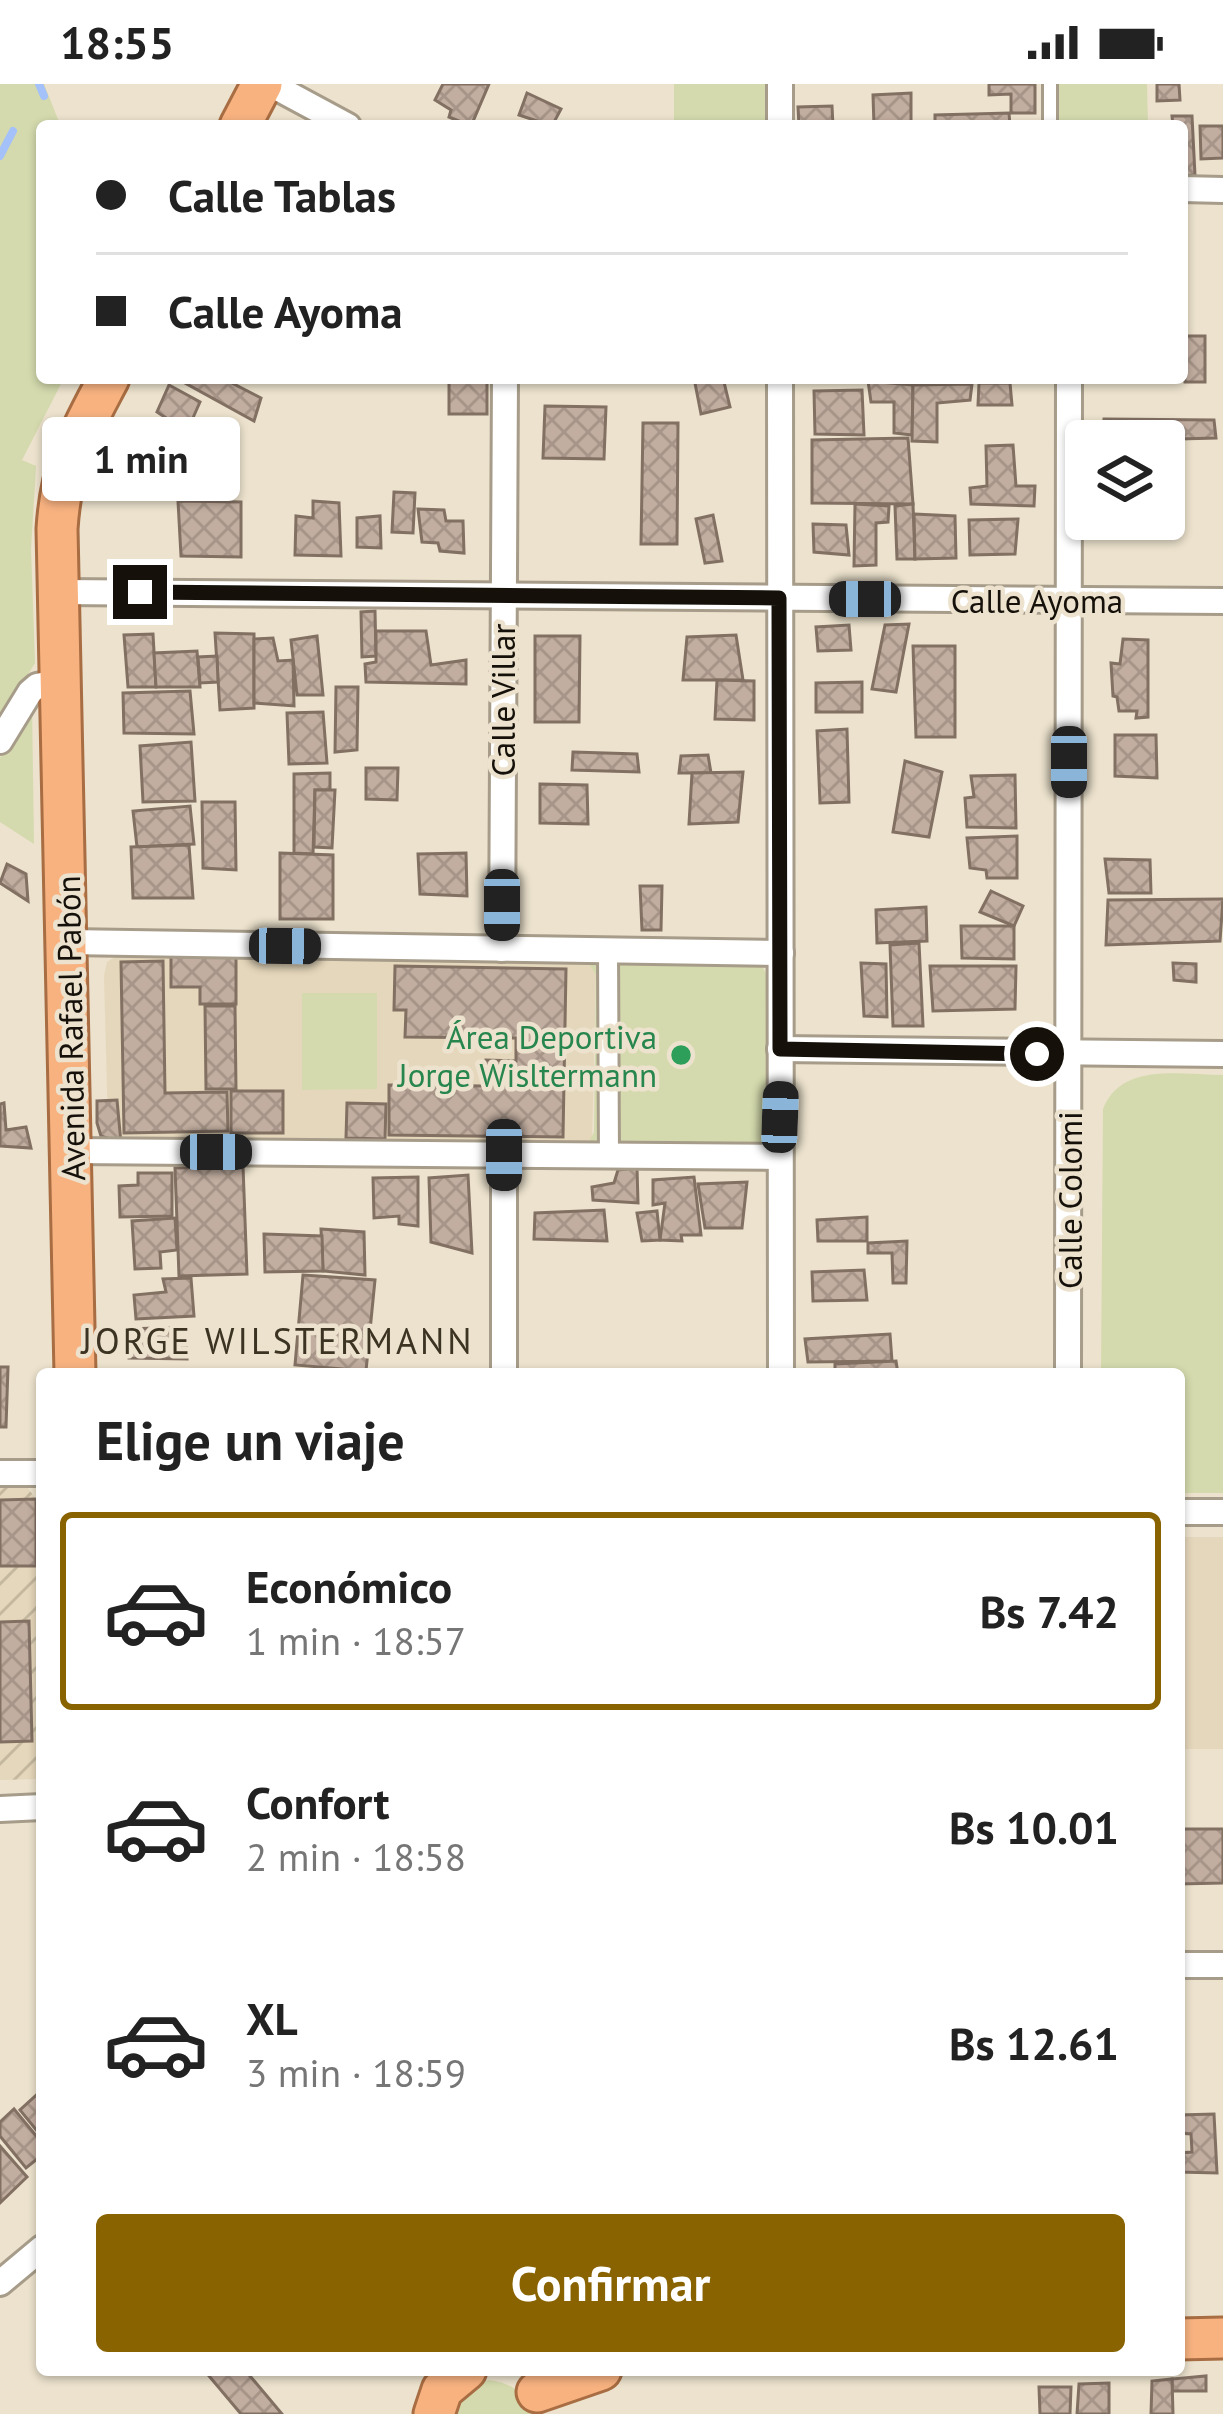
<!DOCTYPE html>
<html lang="es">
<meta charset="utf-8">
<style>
:root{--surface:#fff;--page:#f2f2f2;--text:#222;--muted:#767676;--line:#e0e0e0;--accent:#886300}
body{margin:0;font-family:"PT Sans",sans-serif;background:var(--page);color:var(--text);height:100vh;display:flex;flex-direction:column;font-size:45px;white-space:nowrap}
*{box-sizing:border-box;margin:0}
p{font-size:39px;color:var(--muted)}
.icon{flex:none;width:66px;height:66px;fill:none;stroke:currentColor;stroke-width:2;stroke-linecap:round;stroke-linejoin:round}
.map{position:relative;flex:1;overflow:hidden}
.details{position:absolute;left:36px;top:1284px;width:1149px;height:1008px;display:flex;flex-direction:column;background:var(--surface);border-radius:12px;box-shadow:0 3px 9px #0004}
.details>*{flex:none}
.top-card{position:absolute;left:36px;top:36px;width:1152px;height:264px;border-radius:12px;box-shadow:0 3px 9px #0004;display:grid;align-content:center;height:264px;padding:0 60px;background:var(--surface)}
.controls{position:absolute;left:1065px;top:336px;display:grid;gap:24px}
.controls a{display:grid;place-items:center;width:120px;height:120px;border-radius:12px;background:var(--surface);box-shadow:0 3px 9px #0004;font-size:60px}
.end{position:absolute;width:54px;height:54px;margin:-27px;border:15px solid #15110a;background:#fff;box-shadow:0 0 0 6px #fff}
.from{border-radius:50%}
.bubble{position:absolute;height:84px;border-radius:12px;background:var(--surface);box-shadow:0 3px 9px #0004;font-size:39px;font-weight:700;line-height:84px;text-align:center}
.car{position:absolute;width:36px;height:72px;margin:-36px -18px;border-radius:15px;box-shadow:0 0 9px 3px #0007;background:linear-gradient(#222 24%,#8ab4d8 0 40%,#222 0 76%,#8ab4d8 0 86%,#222 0)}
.top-card b{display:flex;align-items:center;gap:42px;height:114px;font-size:45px}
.top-card b+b{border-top:3px solid var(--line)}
.top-card i{width:30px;height:30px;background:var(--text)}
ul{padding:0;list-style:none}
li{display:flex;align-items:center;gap:36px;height:198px;margin:0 24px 18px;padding:0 36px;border:6px solid transparent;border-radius:12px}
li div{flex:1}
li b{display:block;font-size:45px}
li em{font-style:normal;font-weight:700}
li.current{border-color:var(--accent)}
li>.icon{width:108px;height:108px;stroke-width:1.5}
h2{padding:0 60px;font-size:54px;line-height:144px}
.primary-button{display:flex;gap:24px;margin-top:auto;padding:24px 60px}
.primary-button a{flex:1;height:138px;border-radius:12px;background:var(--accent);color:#fff;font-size:48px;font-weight:700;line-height:138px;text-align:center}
.status{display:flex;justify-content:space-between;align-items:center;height:84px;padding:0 60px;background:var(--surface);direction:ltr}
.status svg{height:33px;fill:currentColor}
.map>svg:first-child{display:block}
.built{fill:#e5d7bb}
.industrial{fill:url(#industrial-furrows)}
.green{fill:#d4daad}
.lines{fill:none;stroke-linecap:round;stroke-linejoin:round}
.stream{stroke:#a4c1f9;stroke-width:8}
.building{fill:url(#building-cross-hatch);stroke:#827063;stroke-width:3}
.service-casing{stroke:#a69c89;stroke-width:18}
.pedestrian-casing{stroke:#a69c89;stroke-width:24}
.minor-casing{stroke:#a69c89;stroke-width:30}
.trunk-casing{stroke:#a86d42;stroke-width:45}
.service{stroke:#fff;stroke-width:12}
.pedestrian{stroke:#fff;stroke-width:18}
.minor{stroke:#fff;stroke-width:24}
.trunk{stroke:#f8b280;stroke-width:39}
.route{stroke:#15110a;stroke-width:15}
.leisure-dot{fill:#2e9e5b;stroke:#ece2cd;stroke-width:4.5}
.labels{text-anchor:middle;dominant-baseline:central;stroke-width:9;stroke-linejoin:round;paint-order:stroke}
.street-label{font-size:33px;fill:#15110a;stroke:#ece2cd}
.leisure-label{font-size:33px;fill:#27864d;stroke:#ece2cd;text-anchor:end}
.neighbourhood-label{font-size:36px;letter-spacing:3px;fill:#3c3323;stroke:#ece2cd}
</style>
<div class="status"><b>18:55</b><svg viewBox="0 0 49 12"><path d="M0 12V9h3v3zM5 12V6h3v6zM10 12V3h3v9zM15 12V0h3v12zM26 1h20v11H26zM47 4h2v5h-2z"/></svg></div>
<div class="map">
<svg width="1223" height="2330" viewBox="0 0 1223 2330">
<defs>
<pattern id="industrial-furrows" width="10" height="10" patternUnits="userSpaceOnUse" patternTransform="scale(3)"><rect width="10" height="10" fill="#e5d7bb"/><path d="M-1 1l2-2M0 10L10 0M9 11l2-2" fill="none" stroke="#c4b89f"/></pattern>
<pattern id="building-cross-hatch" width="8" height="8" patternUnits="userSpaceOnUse" patternTransform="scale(3)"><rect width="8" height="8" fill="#c2aea0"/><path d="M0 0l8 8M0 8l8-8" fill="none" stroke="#a69588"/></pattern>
</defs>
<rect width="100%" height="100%" fill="#ece2cd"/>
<g class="built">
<path d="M 118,871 L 587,877 L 596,891 L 592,1055 L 588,1060 L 124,1055 L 108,1043 L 104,892 L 107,878 Z"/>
<rect x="1179" y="1453" width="44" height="212"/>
</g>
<path class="industrial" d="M 0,1399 L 24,1399 L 36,1415 L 36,1503 L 42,1559 L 42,1692 L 37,1695 L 0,1696 Z"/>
<g class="green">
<path d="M 0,0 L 44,0 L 59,38 L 68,42 L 42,42 L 42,294 L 64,294 L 22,376 L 36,382 L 31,465 L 35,579 L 0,636 Z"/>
<path d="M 674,0 L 767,0 L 768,42 L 674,42 Z"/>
<path d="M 1057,0 L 1147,0 L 1148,42 L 1057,42 Z"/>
<path d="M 32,622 L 34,760 L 0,738 L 0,674 Z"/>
<path d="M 587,877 L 762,882 L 768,893 L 766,1051 L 760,1061 L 588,1060 L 594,1048 L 596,891 Z"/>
<path d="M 302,909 L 377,909 L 377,1005 L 302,1006 Z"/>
<path d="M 1223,991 L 1223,1409 L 1179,1409 L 1179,1290 L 1101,1290 L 1103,1025 C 1122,978 1180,991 1223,991 Z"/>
<path d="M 489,2296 C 511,2299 525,2308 531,2330 L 451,2330 C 457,2311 470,2300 489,2296 Z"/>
</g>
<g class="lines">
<g class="stream">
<path d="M 39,0 L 44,12"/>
<path d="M 0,72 L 13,47"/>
</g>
</g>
<g class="building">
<path d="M 443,0 L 489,0 L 471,42 L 449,33 L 451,26 L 435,16 Z"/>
<path d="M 989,0 L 1035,0 L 1035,29 L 1011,29 L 1011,10 L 989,11 Z"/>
<path d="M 1157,0 L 1179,0 L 1180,16 L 1157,17 Z"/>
<path d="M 527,9 L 561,25 L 552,42 L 519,31 Z"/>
<path d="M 911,9 L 911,42 L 874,42 L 873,11 Z"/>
<path d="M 832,22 L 833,42 L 799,42 L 798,23 Z"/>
<path d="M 1009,29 L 1010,42 L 935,42 L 935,31 Z"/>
<path d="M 1172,32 L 1192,32 L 1195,91 L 1182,92 L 1182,42 L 1173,42 Z"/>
<path d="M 1200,42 L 1223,42 L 1223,74 L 1201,75 Z"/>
<path d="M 1182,252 L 1205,252 L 1205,298 L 1185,298 Z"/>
<path d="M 187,294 L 234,294 L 232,299 L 261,314 L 254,337 L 185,299 Z"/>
<rect x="449" y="294" width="38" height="36"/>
<path d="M 694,294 L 723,294 L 730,323 L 701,330 Z"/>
<path d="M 868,297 L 913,301 L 912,351 L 894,349 L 894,318 L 871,318 Z"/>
<path d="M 979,299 L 1010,299 L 1012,321 L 978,321 Z"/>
<path d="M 972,300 L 970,316 L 937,319 L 937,358 L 912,357 L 913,301 Z"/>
<path d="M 169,301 L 200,318 L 192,336 L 226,355 L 219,369 L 157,328 Z"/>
<path d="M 862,306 L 864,351 L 815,350 L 814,307 Z"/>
<path d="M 545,322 L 606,323 L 604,375 L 543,374 Z"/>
<path d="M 1104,335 L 1214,336 L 1216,354 L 1102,357 Z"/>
<path d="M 153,339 L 193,355 L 173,385 L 140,370 Z"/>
<path d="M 643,339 L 678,339 L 677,460 L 641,460 Z"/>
<path d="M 908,354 L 913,420 L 812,419 L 812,356 Z"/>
<path d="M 1013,361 L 1016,402 L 1035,402 L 1034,422 L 971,420 L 970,404 L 987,402 L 986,362 Z"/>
<path d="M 394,408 L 415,409 L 413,449 L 392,448 Z"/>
<path d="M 178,417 L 241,418 L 241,473 L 181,472 Z"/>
<path d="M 313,417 L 339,419 L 341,472 L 295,471 L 296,432 L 313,434 Z"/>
<path d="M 855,420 L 889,422 L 888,438 L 876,439 L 876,481 L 854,482 Z"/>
<path d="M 913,420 L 915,475 L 897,475 L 895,422 Z"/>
<path d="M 418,425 L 444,426 L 446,437 L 463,437 L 464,469 L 440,467 L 438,459 L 422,458 Z"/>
<path d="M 914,430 L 955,432 L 956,474 L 915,475 Z"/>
<path d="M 713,431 L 722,477 L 705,479 L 696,435 Z"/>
<path d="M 380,432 L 381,464 L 357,463 L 357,434 Z"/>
<path d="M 1018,435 L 1015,470 L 970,471 L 969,436 Z"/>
<path d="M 813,440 L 846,441 L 849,471 L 814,468 Z"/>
<path d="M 375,527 L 376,572 L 362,573 L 361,528 Z"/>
<path d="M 909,540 L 896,608 L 872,605 L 885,541 Z"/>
<path d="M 849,541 L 851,566 L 818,567 L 816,543 Z"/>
<path d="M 376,547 L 426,547 L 431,581 L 466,576 L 466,600 L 366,598 L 365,580 L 376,578 Z"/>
<path d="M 215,549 L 254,550 L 254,624 L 220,626 Z"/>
<path d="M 153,550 L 156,603 L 128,603 L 124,551 Z"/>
<path d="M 736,551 L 743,596 L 683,596 L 687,553 Z"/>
<path d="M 317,552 L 323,611 L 297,611 L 291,556 Z"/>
<path d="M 535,552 L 580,552 L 579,638 L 535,638 Z"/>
<path d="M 273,554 L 278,577 L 293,576 L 294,622 L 254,619 L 254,555 Z"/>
<path d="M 1123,555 L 1148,556 L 1148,633 L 1136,634 L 1137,627 L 1119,627 L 1117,613 L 1113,612 L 1111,579 L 1120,580 Z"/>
<path d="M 913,562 L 955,562 L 955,653 L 916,653 Z"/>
<path d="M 197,567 L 200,603 L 156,603 L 154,569 Z"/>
<path d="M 217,572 L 218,598 L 200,599 L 198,573 Z"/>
<path d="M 717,596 L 754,597 L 754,636 L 715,635 Z"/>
<path d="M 862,598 L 862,628 L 816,628 L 816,599 Z"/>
<path d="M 336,603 L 358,603 L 357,666 L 335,668 Z"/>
<path d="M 190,607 L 194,650 L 124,649 L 123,609 Z"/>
<path d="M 323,628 L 327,679 L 289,680 L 287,629 Z"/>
<path d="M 847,645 L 849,718 L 820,719 L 817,647 Z"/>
<path d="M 1115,651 L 1156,651 L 1157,694 L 1115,692 Z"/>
<path d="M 191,658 L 195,717 L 143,718 L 140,662 Z"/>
<path d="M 573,668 L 637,670 L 639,688 L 572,686 Z"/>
<path d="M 708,671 L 711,689 L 679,689 L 681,672 Z"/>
<path d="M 905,677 L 942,688 L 929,753 L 893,748 Z"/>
<path d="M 366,684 L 398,684 L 397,716 L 366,715 Z"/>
<path d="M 743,688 L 738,738 L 689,740 L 692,689 Z"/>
<path d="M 330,689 L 330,706 L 315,706 L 313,770 L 294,769 L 294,690 Z"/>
<path d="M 1015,691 L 1016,744 L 967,743 L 965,714 L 974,713 L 971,692 Z"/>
<path d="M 540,700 L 587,701 L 588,740 L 540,739 Z"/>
<path d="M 315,706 L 335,706 L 332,764 L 314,763 Z"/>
<path d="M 202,718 L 235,718 L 236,786 L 203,784 Z"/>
<path d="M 190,722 L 194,760 L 137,763 L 133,727 Z"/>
<path d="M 1017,752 L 1017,794 L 987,794 L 986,786 L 970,784 L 967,754 Z"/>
<path d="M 189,761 L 193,814 L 133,814 L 131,763 Z"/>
<path d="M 280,769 L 333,771 L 333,835 L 280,835 Z"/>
<path d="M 466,769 L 467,812 L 420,810 L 418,770 Z"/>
<path d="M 1105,775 L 1150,776 L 1151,809 L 1109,809 Z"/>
<path d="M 7,780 L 26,790 L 28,817 L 0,799 Z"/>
<path d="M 640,802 L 662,802 L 661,846 L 642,846 Z"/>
<path d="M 991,807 L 1023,822 L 1014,842 L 980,828 Z"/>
<path d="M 1223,815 L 1220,857 L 1106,861 L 1108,816 Z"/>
<path d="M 926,823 L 927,857 L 877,859 L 876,826 Z"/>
<path d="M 961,842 L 1014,842 L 1014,875 L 962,874 Z"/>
<path d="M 919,859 L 923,942 L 893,942 L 890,861 Z"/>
<path d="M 171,872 L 236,872 L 236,920 L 200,920 L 200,903 L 171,903 Z"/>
<path d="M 163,877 L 165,1009 L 227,1008 L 228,1047 L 124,1049 L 121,878 Z"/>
<path d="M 861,879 L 886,880 L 887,933 L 864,932 Z"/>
<path d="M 1173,879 L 1196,880 L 1196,898 L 1174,896 Z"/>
<path d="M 395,882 L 566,885 L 563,1053 L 389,1051 L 389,1001 L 485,1002 L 486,976 L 516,977 L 516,954 L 405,953 L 406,926 L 394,926 Z"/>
<path d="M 930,882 L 1016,882 L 1015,925 L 933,927 Z"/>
<path d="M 205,922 L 235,922 L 236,1005 L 206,1005 Z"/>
<rect x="231" y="1007" width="52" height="42"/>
<path d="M 117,1016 L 121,1059 L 101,1052 L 97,1039 L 97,1017 Z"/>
<path d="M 4,1019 L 6,1046 L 26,1043 L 31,1064 L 0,1062 L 0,1020 Z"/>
<path d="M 347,1019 L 386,1020 L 385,1055 L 346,1054 Z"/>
<path d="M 243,1082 L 247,1190 L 179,1192 L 175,1084 Z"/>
<path d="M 637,1084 L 638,1119 L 593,1116 L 592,1103 L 614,1099 L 618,1086 Z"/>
<path d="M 138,1089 L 172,1089 L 172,1132 L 120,1133 L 119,1102 L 138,1101 Z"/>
<path d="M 468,1091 L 472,1169 L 431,1158 L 429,1094 Z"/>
<path d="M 418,1093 L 418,1142 L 399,1140 L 399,1132 L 374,1134 L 373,1094 Z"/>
<path d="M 694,1093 L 701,1151 L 681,1151 L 682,1157 L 660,1156 L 665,1119 L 653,1121 L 653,1096 Z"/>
<path d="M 747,1098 L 742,1144 L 705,1144 L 698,1100 Z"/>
<path d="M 604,1126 L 607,1157 L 534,1155 L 535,1129 Z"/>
<path d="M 657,1127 L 660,1156 L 642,1157 L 637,1129 Z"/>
<path d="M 867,1133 L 867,1157 L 818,1157 L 817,1136 Z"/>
<path d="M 175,1134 L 177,1166 L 160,1168 L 161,1184 L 135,1185 L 132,1137 Z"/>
<path d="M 321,1145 L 364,1148 L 365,1191 L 323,1187 Z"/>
<path d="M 264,1150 L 322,1152 L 323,1187 L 265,1188 Z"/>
<path d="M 907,1157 L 906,1199 L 893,1199 L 892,1169 L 868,1169 L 868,1159 Z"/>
<path d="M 864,1186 L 867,1216 L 813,1217 L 812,1188 Z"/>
<path d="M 303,1191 L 375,1196 L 366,1287 L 295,1281 Z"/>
<path d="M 191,1194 L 194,1232 L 136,1235 L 134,1211 L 166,1208 L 163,1195 Z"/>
<path d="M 185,1243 L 187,1275 L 129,1274 L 128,1245 Z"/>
<path d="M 890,1250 L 892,1277 L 808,1278 L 805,1255 Z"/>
<path d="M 896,1277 L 898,1290 L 835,1290 L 835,1280 Z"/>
<path d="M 0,1283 L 8,1283 L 6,1343 L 0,1343 Z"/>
<path d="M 36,1415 L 36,1482 L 0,1482 L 0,1416 Z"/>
<path d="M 29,1537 L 32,1657 L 0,1658 L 0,1538 Z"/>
<path d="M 1179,1745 L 1223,1745 L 1223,1799 L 1179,1800 Z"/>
<path d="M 42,2006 L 42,2053 L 20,2026 Z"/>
<path d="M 14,2025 L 42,2059 L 42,2071 L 26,2084 L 0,2052 L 0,2038 Z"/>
<path d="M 1214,2030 L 1217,2089 L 1179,2088 L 1179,2069 L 1192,2068 L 1191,2050 L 1179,2049 L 1179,2031 Z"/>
<path d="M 0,2062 L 27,2093 L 0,2119 Z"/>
<path d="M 204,2286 L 245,2286 L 282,2330 L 241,2330 Z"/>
<path d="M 1206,2292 L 1206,2307 L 1172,2307 L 1172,2295 Z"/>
<path d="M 1172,2295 L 1173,2330 L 1151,2330 L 1152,2297 Z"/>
<path d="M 1109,2299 L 1109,2330 L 1077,2330 L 1079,2300 Z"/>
<path d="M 1039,2303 L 1071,2303 L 1070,2330 L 1040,2330 Z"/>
</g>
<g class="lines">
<defs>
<path id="service" d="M 1050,42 L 1050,0"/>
<path id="pedestrian" d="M 608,867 L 609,1071"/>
<g id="minor">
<path d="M 270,0 L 348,42"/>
<path d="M 780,0 L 780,42"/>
<path d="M 1182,105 L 1223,106"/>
<path d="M 780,294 L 781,1290"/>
<path d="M 59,508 L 1223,517"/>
<path d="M 0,657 L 30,608 L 37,602 L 62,597"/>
<path d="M 68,858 L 781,869"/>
<path d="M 502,865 L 505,294"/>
<path d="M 780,965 L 1223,970"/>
<path d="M 73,1067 L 779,1073"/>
<path d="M 504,1071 L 504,1290"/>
<path d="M 1068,1290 L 1069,294"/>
<path d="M 0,1389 L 42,1389"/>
<path d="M 1179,1428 L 1223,1428"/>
<path d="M 0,1725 L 42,1723"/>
<path d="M 1179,1881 L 1223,1881"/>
<path d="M 0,2199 L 42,2164"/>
</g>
<g id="trunk">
<path d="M 240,42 L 262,0"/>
<path d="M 75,1290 L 57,445 C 61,380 79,351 109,294"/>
<path d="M 1179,2255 L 1223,2254"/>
<path d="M 537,2308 L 601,2286"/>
<path d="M 434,2330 L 442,2306 L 466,2286"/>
</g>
</defs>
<use href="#service" class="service-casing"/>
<use href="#pedestrian" class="pedestrian-casing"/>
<use href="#minor" class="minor-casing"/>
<use href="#trunk" class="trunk-casing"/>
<use href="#service" class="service"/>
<use href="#pedestrian" class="pedestrian"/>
<use href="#minor" class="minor"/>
<use href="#trunk" class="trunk"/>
</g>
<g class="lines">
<path class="route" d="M 140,508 L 779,514 L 780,965 L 1037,970"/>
</g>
<circle class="leisure-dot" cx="681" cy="971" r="12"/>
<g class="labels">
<g class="street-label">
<text x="1037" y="516">Calle Ayoma</text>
<text transform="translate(502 616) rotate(-90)">Calle Villar</text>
<text transform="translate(70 944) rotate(-91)">Avenida Rafael Pabón</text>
<text transform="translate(1069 1116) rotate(-90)">Calle Colomi</text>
</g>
<g class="leisure-label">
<text x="657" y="952">Área Deportiva<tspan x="657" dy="38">Jorge Wisltermann</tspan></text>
</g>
<g class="neighbourhood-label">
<text x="278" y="1256">JORGE WILSTERMANN</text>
</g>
</g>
</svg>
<div class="controls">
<a><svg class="icon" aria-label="layers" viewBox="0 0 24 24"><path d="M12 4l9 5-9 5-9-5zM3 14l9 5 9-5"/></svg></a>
</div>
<i class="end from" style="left:1037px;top:970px"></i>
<i class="end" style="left:140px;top:508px"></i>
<div class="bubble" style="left:42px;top:333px;width:198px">1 min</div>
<i class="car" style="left:865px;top:515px;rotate:270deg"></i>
<i class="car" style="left:1069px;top:678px;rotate:180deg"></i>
<i class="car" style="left:502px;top:821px;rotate:180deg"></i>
<i class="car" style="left:285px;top:862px;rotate:91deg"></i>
<i class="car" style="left:780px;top:1033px;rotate:2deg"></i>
<i class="car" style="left:216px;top:1068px;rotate:90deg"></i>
<i class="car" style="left:504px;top:1071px;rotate:180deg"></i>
<div class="top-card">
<b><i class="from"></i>Calle Tablas</b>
<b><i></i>Calle Ayoma</b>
</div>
<section class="details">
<h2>Elige un viaje</h2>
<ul>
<li class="current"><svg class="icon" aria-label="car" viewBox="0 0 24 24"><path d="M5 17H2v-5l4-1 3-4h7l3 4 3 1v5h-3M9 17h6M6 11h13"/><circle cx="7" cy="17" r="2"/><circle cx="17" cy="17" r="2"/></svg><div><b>Económico</b><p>1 min · 18:57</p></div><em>Bs 7.42</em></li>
<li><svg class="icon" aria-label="car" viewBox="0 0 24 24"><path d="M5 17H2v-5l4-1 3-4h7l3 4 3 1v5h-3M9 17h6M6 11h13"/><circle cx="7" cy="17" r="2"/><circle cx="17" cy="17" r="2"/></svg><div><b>Confort</b><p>2 min · 18:58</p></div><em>Bs 10.01</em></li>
<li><svg class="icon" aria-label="car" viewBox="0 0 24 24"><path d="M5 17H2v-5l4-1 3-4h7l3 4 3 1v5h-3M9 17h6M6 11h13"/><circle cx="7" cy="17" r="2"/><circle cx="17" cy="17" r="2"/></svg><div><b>XL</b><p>3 min · 18:59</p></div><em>Bs 12.61</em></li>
</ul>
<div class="primary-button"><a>Confirmar</a></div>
</section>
</div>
